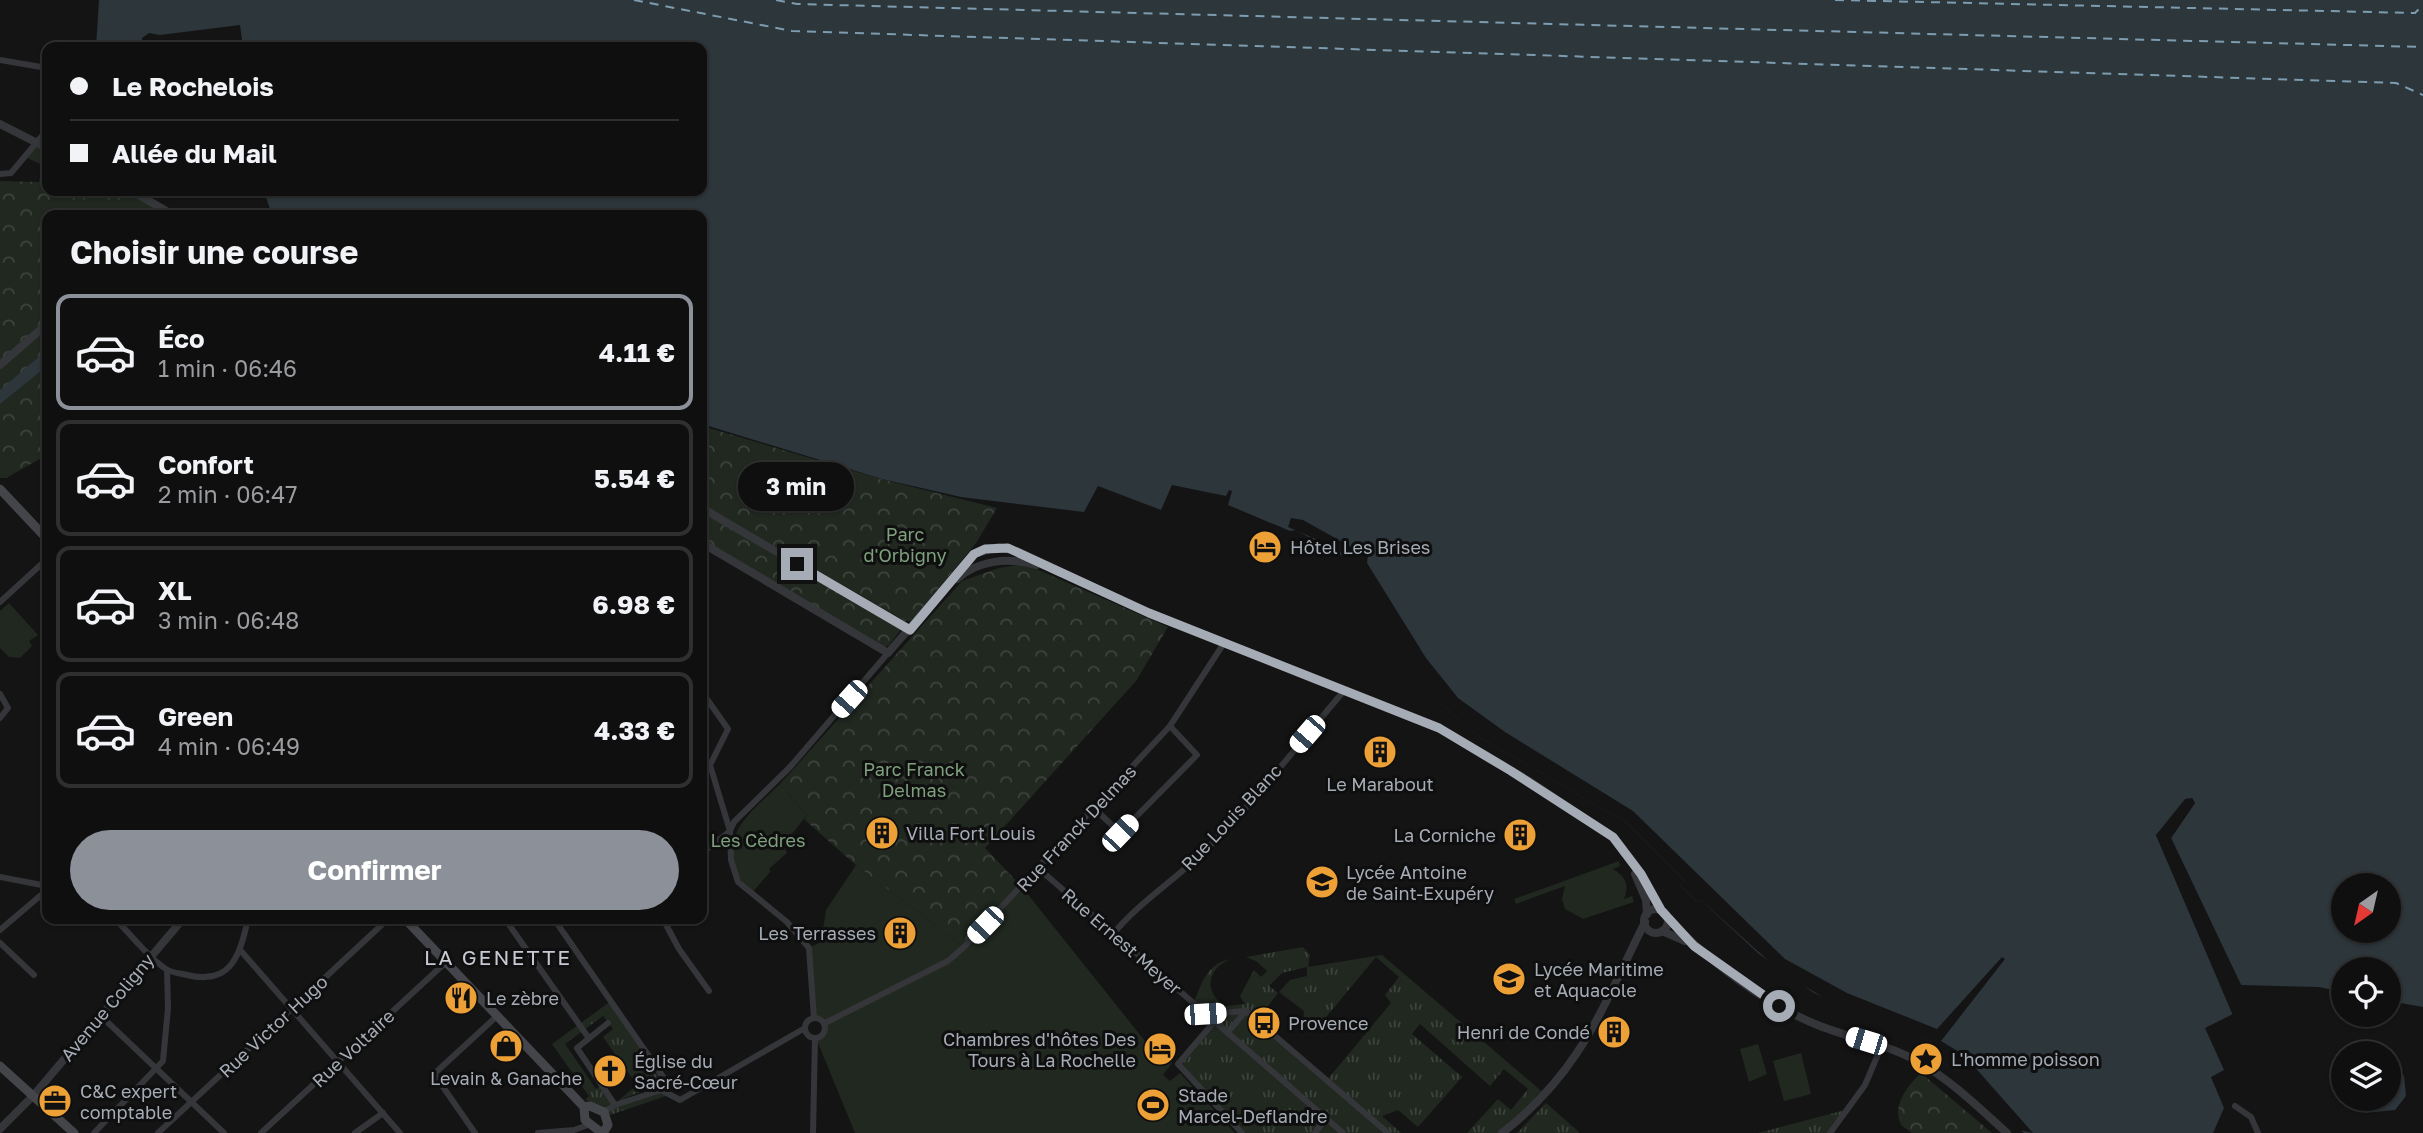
<!DOCTYPE html>
<html lang="fr">
<meta charset="utf-8">
<style>
:root{--surface:#0f0f10;--page:#1d1d1e;--text:#f1f3f6;--muted:#9b9c9f;--line:#2f2f30;--accent:#8c9099}
body{margin:0;font-family:"Golos Text",sans-serif;background:var(--page);color:var(--text);height:100vh;display:flex;flex-direction:column;font-size:26px;white-space:nowrap}
*{box-sizing:border-box;margin:0}
p{font-size:23px;color:var(--muted)}
.icon{flex:none;width:38px;height:38px;fill:none;stroke:currentColor;stroke-width:2;stroke-linecap:round;stroke-linejoin:round}
.map{position:relative;flex:1;overflow:hidden}
.panel{position:absolute;left:42px;top:210px;width:665px;height:714px;display:flex;flex-direction:column;background:var(--surface);border-radius:14px;box-shadow:0 2px 5px #0004,0 0 0 2px var(--line)}
.panel>*{flex:none}
.banner{position:absolute;left:42px;top:42px;width:665px;height:154px;border-radius:14px;box-shadow:0 2px 5px #0004,0 0 0 2px var(--line);display:grid;align-content:center;height:154px;padding:0 28px;background:var(--surface)}
.needle{width:46px;rotate:214deg}
.tools{position:absolute;left:2331px;top:873px;display:grid;gap:14px}
.tools a{display:grid;place-items:center;width:70px;height:70px;border-radius:50%;background:var(--surface);box-shadow:0 2px 5px #0004,0 0 0 2px var(--line);font-size:35px}
.end{position:absolute;width:32px;height:32px;margin:-16px;border:9px solid #a6acb5;background:#111;box-shadow:0 0 0 4px #111}
.from{border-radius:50%}
.bubble{position:absolute;height:49px;border-radius:24px;background:var(--surface);box-shadow:0 2px 5px #0004,0 0 0 2px var(--line);font-size:23px;font-weight:700;line-height:49px;text-align:center}
.car{position:absolute;width:21px;height:42px;margin:-21px -10px;border-radius:9px;box-shadow:0 0 5px 2px #0007;background:linear-gradient(#fff 24%,#345 0 40%,#fff 0 76%,#345 0 86%,#fff 0)}
.banner b{display:flex;align-items:center;gap:24px;height:66px;font-size:26px}
.banner b+b{border-top:2px solid var(--line)}
.banner i{width:18px;height:18px;background:var(--text)}
ul{padding:0;list-style:none}
li{display:flex;align-items:center;gap:21px;height:116px;margin:0 14px 10px;padding:0 14px;border:4px solid var(--line);border-radius:14px}
li div{flex:1}
li b{display:block;font-size:26px}
li em{font-style:normal;font-weight:700}
li.on{border-color:var(--accent)}
li>.icon{width:63px;height:63px;stroke-width:1.5}
h2{padding:0 28px;font-size:32px;line-height:84px}
.button{display:flex;gap:14px;margin-top:auto;padding:14px 28px}
.button a{flex:1;height:80px;border-radius:42px;background:var(--accent);color:#fff;font-size:28px;font-weight:700;line-height:80px;text-align:center}
.map>svg:first-child{display:block}
.grass{fill:url(#grass-tufts);fill-rule:evenodd}
.park{fill:url(#park-crowns)}
.garden{fill:#202820}
.water{fill:#2c363b;fill-rule:evenodd}
.pier{fill:#141415}
.lines{fill:none;stroke-linecap:round;stroke-linejoin:round}
.ferry{stroke:#7d9cb0;stroke-width:2;stroke-dasharray:9 7;stroke-linecap:butt}
.minor{stroke:#35363a;stroke-width:6}
.tertiary{stroke:#35363a;stroke-width:8}
.secondary{stroke:#43454a;stroke-width:9}
.route{stroke:#a6acb5;stroke-width:9}
.labels{text-anchor:middle;dominant-baseline:central;stroke-width:6;stroke-linejoin:round;paint-order:stroke}
.park-label{font-size:18px;fill:#7ea07d;stroke:#0f0f10}
.poi-label{font-size:18px;fill:#a6acb5;stroke:#0f0f10;text-anchor:start}
.street-label{font-size:18px;fill:#a6acb5;stroke:#0f0f10}
.quarter-label{font-size:21px;letter-spacing:2px;fill:#c7cad2;stroke:#0f0f10}
</style>
<div class="map">
<svg width="2423" height="1133" viewBox="0 0 2423 1133">
<defs>
<pattern id="grass-tufts" width="24" height="20" patternUnits="userSpaceOnUse" patternTransform="scale(1.75)"><rect width="24" height="20" fill="#202820"/><path d="M3 7l-1-3M5 7V3M7 7l1-3M15 17l-1-3M17 17v-4M19 17l1-3" fill="none" stroke="#3d443e"/></pattern>
<pattern id="park-crowns" width="20" height="18" patternUnits="userSpaceOnUse" patternTransform="scale(1.75)"><rect width="20" height="18" fill="#202820"/><path d="M2 6a3 3 0 1 1 6 0M12 15a3 3 0 1 1 6 0" fill="none" stroke="#3d443e"/></pattern>
</defs>
<rect width="100%" height="100%" fill="#141415"/>
<g class="grass">
<path d="M 1303,947 L 1310,955 L 1308,967 L 1382,955 L 1546,1095 L 1502,1133 L 1467,1133 L 1498,1099 L 1511,1110 L 1528,1089 L 1504,1069 L 1490,1086 L 1420,1024 L 1412,1034 L 1462,1077 L 1418,1127 L 1398,1110 L 1382,1116 L 1401,1133 L 1242,1133 L 1178,1064 L 1213,1022 L 1193,1004 C 1202,983 1207,963 1231,959 C 1208,967 1202,993 1226,1006 L 1245,1004 L 1240,996 L 1254,970 L 1261,977 L 1267,971 L 1256,961 L 1246,957 ZM 1376,957 L 1399,977 L 1385,995 L 1391,1003 L 1327,1080 L 1257,1020 L 1278,993 L 1269,986 L 1282,973 L 1307,967 L 1307,976 L 1290,980 L 1279,992 L 1304,1011 L 1303,1027 L 1312,1034 Z"/>
<path d="M 611,1001 L 664,1082 L 618,1101 L 637,1085 L 603,1037 L 613,1029 L 603,1016 L 565,1044 L 596,1089 L 601,1085 L 615,1104 L 661,1090 L 669,1095 L 610,1115 L 603,1106 L 585,1100 L 589,1096 L 552,1044 Z"/>
<path d="M 1546,1103 L 1579,1132 L 1579,1133 L 1517,1133 Z"/>
<path d="M 1849,1109 L 1830,1133 L 1758,1133 Z"/>
</g>
<g class="park">
<path d="M 36,146 L 47,151 L 47,191 L 128,191 L 168,215 L 47,215 L 47,455 L 6,478 L 0,478 L 0,181 L 39,182 L 43,165 L 27,158 Z"/>
<path d="M 702,426 L 881,479 L 997,508 L 976,543 L 912,621 L 905,621 L 702,504 Z"/>
<path d="M 702,511 L 902,628 L 889,645 L 883,648 L 702,541 Z"/>
<path d="M 1018,565 L 1034,568 L 1168,627 L 1136,681 L 985,848 L 1022,887 L 964,947 L 857,866 L 806,821 L 804,819 L 807,815 L 780,784 L 962,581 L 999,568 Z"/>
<path d="M 1921,1073 L 1992,1133 L 1912,1133 L 1902,1126 C 1890,1107 1908,1085 1921,1073 Z"/>
</g>
<g class="garden">
<path d="M 9,603 L 38,635 L 29,641 L 32,646 L 20,658 L 9,657 L 0,648 L 0,611 Z"/>
<path d="M 780,784 L 807,815 L 783,845 L 787,853 L 769,869 L 771,871 L 751,894 C 709,844 744,818 780,784 Z"/>
<path d="M 1619,861 L 1620,866 L 1613,869 C 1625,876 1630,885 1624,899 L 1632,896 L 1634,902 L 1583,919 L 1565,909 L 1562,899 L 1565,886 L 1516,904 L 1514,899 Z"/>
<path d="M 856,865 L 964,947 L 1022,887 L 1153,1051 L 1172,1063 L 1163,1075 L 1170,1081 L 1180,1073 L 1235,1133 L 855,1133 L 816,1038 L 824,1034 L 826,1027 L 823,1021 L 814,1018 L 809,948 L 821,942 L 826,910 Z"/>
<path d="M 1758,1044 L 1767,1074 L 1749,1082 L 1740,1049 Z"/>
<path d="M 1801,1053 L 1811,1094 L 1784,1101 L 1773,1061 Z"/>
</g>
<g class="water">
<path d="M 99,0 L 2423,0 L 2423,1007 L 2389,1001 L 2389,970 L 2343,970 L 2343,992 L 2319,987 L 2241,985 L 2171,838 L 2195,803 L 2192,798 L 2156,835 L 2233,1014 L 2205,1028 L 2224,1070 L 2211,1077 L 2224,1108 L 2213,1133 L 2024,1133 L 1958,1071 L 1923,1053 L 1931,1042 L 1814,993 L 1759,954 L 1701,900 L 1697,902 L 1680,885 L 1684,880 L 1627,823 L 1479,737 L 1441,704 L 1361,562 L 1342,556 L 1296,530 L 1290,531 L 1228,505 L 1232,491 L 1229,490 L 1226,496 L 1172,485 L 1161,510 L 1098,486 L 1084,512 L 961,497 L 882,479 L 702,424 L 702,215 L 272,215 L 264,191 L 702,191 L 702,47 L 243,47 L 240,25 L 160,35 L 149,33 L 142,38 L 143,47 L 96,47 ZM 2343,886 L 2389,886 L 2389,931 L 2343,931 Z"/>
<path d="M 47,350 L 47,366 L 0,404 L 0,390 Z"/>
<path d="M 2389,1063 L 2404,1076 L 2406,1096 L 2395,1110 L 2374,1112 L 2359,1099 L 2389,1099 Z"/>
</g>
<g class="pier">
<path d="M 1291,518 L 1303,520 L 1355,549 L 1369,547 L 1367,563 L 1426,658 L 1458,698 L 1505,732 L 1633,811 L 1785,959 L 1847,993 L 1937,1029 L 2002,957 L 2005,959 L 1941,1041 L 1964,1055 L 2033,1133 L 2019,1130 L 1958,1071 L 1923,1053 L 1931,1042 L 1828,1000 L 1782,973 L 1701,900 L 1697,902 L 1680,885 L 1684,880 L 1627,823 L 1479,737 L 1441,704 L 1437,705 L 1356,572 L 1357,562 L 1347,561 L 1341,552 L 1325,543 L 1288,527 Z"/>
<path d="M 2192,798 L 2195,803 L 2171,838 L 2241,985 L 2237,985 L 2167,839 L 2190,802 L 2160,835 L 2236,1013 L 2234,1018 L 2156,835 L 2185,799 Z"/>
</g>
<g class="lines">
<g class="ferry">
<path d="M 634,0 L 792,31 L 2396,83 L 2423,95"/>
<path d="M 776,0 L 797,4 L 2423,47"/>
<path d="M 1835,0 L 2415,13 L 2423,5"/>
</g>
<g class="minor">
<path d="M 0,60 L 47,68"/>
<path d="M 0,174 L 11,173 L 47,130"/>
<path d="M 0,602 L 47,559"/>
<path d="M 702,692 L 728,729 L 710,765 L 730,831 L 731,860 L 738,882 L 787,922 L 809,948 L 814,1018"/>
<path d="M 0,694 L 8,708 L 0,718"/>
<path d="M 1094,808 L 1120,833 L 1197,755 L 1170,726"/>
<path d="M 702,853 L 730,831 L 734,822 L 790,767 L 888,653"/>
<path d="M 1038,868 L 1343,1133"/>
<path d="M 0,877 L 47,886"/>
<path d="M 115,919 C 131,934 147,957 166,969 C 171,973 180,973 187,975 C 232,986 240,954 248,919"/>
<path d="M 505,919 L 588,1037"/>
<path d="M 554,919 L 664,1078 L 661,1090"/>
<path d="M 663,919 L 679,949 L 709,991"/>
<path d="M 0,930 L 47,890"/>
<path d="M 1113,934 C 1138,904 1169,884 1197,858 C 1250,808 1295,748 1343,692"/>
<path d="M 0,943 L 34,975"/>
<path d="M 241,951 L 400,1133"/>
<path d="M 1205,1014 L 1246,1011 L 1388,1133"/>
<path d="M 100,1015 L 224,1133"/>
<circle cx="815" cy="1028" r="10"/>
<path d="M 1214,1022 L 1178,1064 L 1242,1133"/>
<path d="M 608,1023 L 577,1048 L 615,1105"/>
<path d="M 825,1023 L 948,961 L 964,947 L 1170,726 L 1224,643"/>
<path d="M 1227,1033 L 1246,1011"/>
<path d="M 661,1090 L 680,1100 L 805,1028"/>
<path d="M 2235,1106 L 2251,1117 L 2258,1133"/>
<path d="M 604,1112 L 615,1105 L 661,1090"/>
<path d="M 94,1133 L 163,1061 L 168,1008 L 167,970"/>
<path d="M 158,1133 L 388,919"/>
<path d="M 261,1133 L 446,962"/>
<path d="M 355,1133 L 383,1113"/>
<path d="M 475,1133 L 434,1074 L 497,1016"/>
<path d="M 538,1133 L 574,1130 L 588,1125"/>
<path d="M 813,1133 L 815,1038"/>
<path d="M 1315,1133 L 1326,1118"/>
<path d="M 1830,1133 L 1865,1085 L 1882,1045"/>
</g>
<g class="tertiary">
<path d="M 0,124 L 47,148"/>
<path d="M 132,191 L 173,215"/>
<path d="M 0,365 L 47,324"/>
<path d="M 702,508 L 910,630"/>
<path d="M 702,543 L 888,653 L 974,554 L 998,547 L 1019,552 L 1149,613 L 1439,728 L 1529,781 L 1613,837 L 1641,875 L 1661,910"/>
<path d="M 957,579 C 978,560 1009,557 1036,565"/>
<path d="M 1635,874 L 1646,900 L 1647,914"/>
<circle cx="1656" cy="921" r="12"/>
<path d="M 1668,919 C 1710,961 1759,1001 1815,1024 C 1848,1038 1884,1043 1915,1060 C 1950,1079 1978,1107 2007,1133"/>
<path d="M 1662,931 L 1685,941"/>
<path d="M 0,1129 L 33,1096 L 183,919"/>
<path d="M 1502,1133 C 1581,1072 1602,1008 1645,922"/>
</g>
<g class="secondary">
<path d="M 0,489 L 47,539"/>
<path d="M 405,919 L 584,1107"/>
<path d="M 0,1066 L 74,1133"/>
<path d="M 602,1133 L 585,1120 L 584,1107 L 590,1106 L 604,1112 L 608,1125 L 603,1133"/>
</g>
</g>
<g class="lines">
<path class="route" d="M 797,564 L 910,630 L 974,554 L 985,549 L 1008,548 L 1149,613 L 1439,728 L 1511,771 L 1613,837 L 1641,874 L 1661,910 L 1694,946 L 1779,1006"/>
</g>
<defs>
<symbol id="hotel-disc" viewBox="-11 -11 22 22"><circle r="9.5" fill="#eca035" stroke="#0f0f10"/><path d="M-6-4.5h1.5V1H6V5H4.5V3h-9V5H-6ZM-4 0a1.8 1.8 0 1 1 3.6 0ZM.5 0V-2.5h3Q6-2.5 6 0Z" fill="#111"/></symbol>
<symbol id="building-disc" viewBox="-11 -11 22 22"><circle r="9.5" fill="#eca035" stroke="#0f0f10"/><path d="M-4-6H4V6H1V3H-1V6H-4ZM-2.5-4.3h1.7v1.8h-1.7ZM.8-4.3h1.7v1.8H.8ZM-2.5-1h1.7V.8h-1.7ZM.8-1h1.7V.8H.8Z" fill="#111"/></symbol>
<symbol id="school-disc" viewBox="-11 -11 22 22"><circle r="9.5" fill="#eca035" stroke="#0f0f10"/><path d="M0-5L7-2L0 1L-7-2ZM-4 1L0 2.5L4 1V4Q0 6-4 4Z" fill="#111"/></symbol>
<symbol id="restaurant-disc" viewBox="-11 -11 22 22"><circle r="9.5" fill="#eca035" stroke="#0f0f10"/><path d="M-5-6h1v4h1v-4h1v4h1v-4h1v5L-1.5 .5V6h-2V.5L-5-1ZM5-6V6H3V1.5H1.5Q1.5-4 5-6Z" fill="#111"/></symbol>
<symbol id="bus-disc" viewBox="-11 -11 22 22"><circle r="9.5" fill="#eca035" stroke="#0f0f10"/><path d="M-5-6H5V4H4V6H2V4H-2V6H-4V4H-5ZM-3.5-4V0h7V-4ZM-3.5 1.2v1.5H-2V1.2ZM2 1.2v1.5H3.5V1.2Z" fill="#111"/></symbol>
<symbol id="shop-disc" viewBox="-11 -11 22 22"><circle r="9.5" fill="#eca035" stroke="#0f0f10"/><path d="M-5-2.5h2.3a2.7 3.5 0 0 1 5.4 0H5L5.5 6h-11ZM-1.5-2.5h3a1.5 2.3 0 0 0-3 0Z" fill="#111"/></symbol>
<symbol id="sight-disc" viewBox="-11 -11 22 22"><circle r="9.5" fill="#eca035" stroke="#0f0f10"/><path d="M0-6L1.8-2.2L6-1.7L2.9 1.2L3.7 5.4L0 3.3L-3.7 5.4L-2.9 1.2L-6-1.7L-1.8-2.2Z" fill="#111"/></symbol>
<symbol id="church-disc" viewBox="-11 -11 22 22"><circle r="9.5" fill="#eca035" stroke="#0f0f10"/><path d="M-1.2-6h2.4v3.5h3.3v2.4h-3.3V6h-2.4V-.1h-3.3v-2.4h3.3Z" fill="#111"/></symbol>
<symbol id="office-disc" viewBox="-11 -11 22 22"><circle r="9.5" fill="#eca035" stroke="#0f0f10"/><path d="M-6-3h4V-5.5h4V-3h4V5H-6ZM-1-4.5V-3h2v-1.5ZM-6 0V1H6V0Z" fill="#111"/></symbol>
<symbol id="stadium-disc" viewBox="-11 -11 22 22"><circle r="9.5" fill="#eca035" stroke="#0f0f10"/><path d="M0-5a6.5 5 0 1 0 0 10a6.5 5 0 1 0 0-10ZM-3.5-1.8h7v3.6h-7Z" fill="#111"/></symbol>
</defs>
<g fill-rule="evenodd">
<use href="#hotel-disc" x="1246" y="528" width="38" height="38"/>
<use href="#building-disc" x="1361" y="733" width="38" height="38"/>
<use href="#building-disc" x="863" y="814" width="38" height="38"/>
<use href="#building-disc" x="1501" y="816" width="38" height="38"/>
<use href="#school-disc" x="1303" y="863" width="38" height="38"/>
<use href="#building-disc" x="881" y="914" width="38" height="38"/>
<use href="#school-disc" x="1490" y="960" width="38" height="38"/>
<use href="#restaurant-disc" x="442" y="979" width="38" height="38"/>
<use href="#bus-disc" x="1245" y="1004" width="38" height="38"/>
<use href="#building-disc" x="1595" y="1013" width="38" height="38"/>
<use href="#shop-disc" x="487" y="1027" width="38" height="38"/>
<use href="#hotel-disc" x="1141" y="1030" width="38" height="38"/>
<use href="#sight-disc" x="1907" y="1040" width="38" height="38"/>
<use href="#church-disc" x="591" y="1052" width="38" height="38"/>
<use href="#office-disc" x="36" y="1082" width="38" height="38"/>
<use href="#stadium-disc" x="1134" y="1086" width="38" height="38"/>
</g>
<g class="labels">
<g class="park-label">
<text x="905" y="534">Parc<tspan x="905" dy="21">d'Orbigny</tspan></text>
<text x="914" y="769">Parc Franck<tspan x="914" dy="21">Delmas</tspan></text>
<text x="758" y="840">Les Cèdres</text>
</g>
<g class="poi-label">
<text x="1290" y="547">Hôtel Les Brises</text>
<text x="1380" y="784" text-anchor="middle">Le Marabout</text>
<text x="906" y="833">Villa Fort Louis</text>
<text x="1496" y="835" text-anchor="end">La Corniche</text>
<text x="1346" y="872">Lycée Antoine<tspan x="1346" dy="21">de Saint-Exupéry</tspan></text>
<text x="876" y="933" text-anchor="end">Les Terrasses</text>
<text x="1534" y="969">Lycée Maritime<tspan x="1534" dy="21">et Aquacole</tspan></text>
<text x="486" y="998">Le zèbre</text>
<text x="1288" y="1023">Provence</text>
<text x="1590" y="1032" text-anchor="end">Henri de Condé</text>
<text x="1136" y="1039" text-anchor="end">Chambres d'hôtes Des<tspan x="1136" dy="21">Tours à La Rochelle</tspan></text>
<text x="1951" y="1059">L'homme poisson</text>
<text x="634" y="1061">Église du<tspan x="634" dy="21">Sacré-Cœur</tspan></text>
<text x="506" y="1078" text-anchor="middle">Levain &amp; Ganache</text>
<text x="80" y="1091">C&amp;C expert<tspan x="80" dy="21">comptable</tspan></text>
<text x="1178" y="1095">Stade<tspan x="1178" dy="21">Marcel-Deflandre</tspan></text>
</g>
<g class="street-label">
<text transform="translate(1231 817) rotate(-47)">Rue Louis Blanc</text>
<text transform="translate(1076 828) rotate(-47)">Rue Franck Delmas</text>
<text transform="translate(1122 941) rotate(41)">Rue Ernest Meyer</text>
<text transform="translate(107 1007) rotate(-50)">Avenue Coligny</text>
<text transform="translate(273 1026) rotate(-43)">Rue Victor Hugo</text>
<text transform="translate(353 1048) rotate(-43)">Rue Voltaire</text>
</g>
<g class="quarter-label">
<text x="498" y="957">LA GENETTE</text>
</g>
</g>
</svg>
<div class="tools">
<a><svg class="needle" viewBox="-14 -14 28 28"><path d="M0-13l5 13h-10z" fill="#e53935"/><path d="M0 13l5-13h-10z" fill="#9b9c9f"/></svg></a>
<a><svg class="icon" aria-label="locate" viewBox="0 0 24 24"><circle cx="12" cy="12" r="6"/><path d="M12 2v4M12 18v4M2 12h4M18 12h4"/></svg></a>
<a><svg class="icon" aria-label="layers" viewBox="0 0 24 24"><path d="M12 4l9 5-9 5-9-5zM3 14l9 5 9-5"/></svg></a>
</div>
<i class="end from" style="left:1779px;top:1006px"></i>
<i class="end" style="left:797px;top:564px"></i>
<div class="bubble" style="left:738px;top:462px;width:116px">3 min</div>
<i class="car" style="left:849px;top:699px;rotate:222deg"></i>
<i class="car" style="left:1307px;top:734px;rotate:221deg"></i>
<i class="car" style="left:1120px;top:833px;rotate:44deg"></i>
<i class="car" style="left:985px;top:925px;rotate:224deg"></i>
<i class="car" style="left:1205px;top:1014px;rotate:86deg"></i>
<i class="car" style="left:1866px;top:1041px;rotate:287deg"></i>
<div class="banner">
<b><i class="from"></i>Le Rochelois</b>
<b><i></i>Allée du Mail</b>
</div>
<section class="panel">
<h2>Choisir une course</h2>
<ul>
<li class="on"><svg class="icon" aria-label="car" viewBox="0 0 24 24"><path d="M5 17H2v-5l4-1 3-4h7l3 4 3 1v5h-3M9 17h6M6 11h13"/><circle cx="7" cy="17" r="2"/><circle cx="17" cy="17" r="2"/></svg><div><b>Éco</b><p>1 min · 06:46</p></div><em>4.11 €</em></li>
<li><svg class="icon" aria-label="car" viewBox="0 0 24 24"><path d="M5 17H2v-5l4-1 3-4h7l3 4 3 1v5h-3M9 17h6M6 11h13"/><circle cx="7" cy="17" r="2"/><circle cx="17" cy="17" r="2"/></svg><div><b>Confort</b><p>2 min · 06:47</p></div><em>5.54 €</em></li>
<li><svg class="icon" aria-label="car" viewBox="0 0 24 24"><path d="M5 17H2v-5l4-1 3-4h7l3 4 3 1v5h-3M9 17h6M6 11h13"/><circle cx="7" cy="17" r="2"/><circle cx="17" cy="17" r="2"/></svg><div><b>XL</b><p>3 min · 06:48</p></div><em>6.98 €</em></li>
<li><svg class="icon" aria-label="car" viewBox="0 0 24 24"><path d="M5 17H2v-5l4-1 3-4h7l3 4 3 1v5h-3M9 17h6M6 11h13"/><circle cx="7" cy="17" r="2"/><circle cx="17" cy="17" r="2"/></svg><div><b>Green</b><p>4 min · 06:49</p></div><em>4.33 €</em></li>
</ul>
<div class="button"><a>Confirmer</a></div>
</section>
</div>
